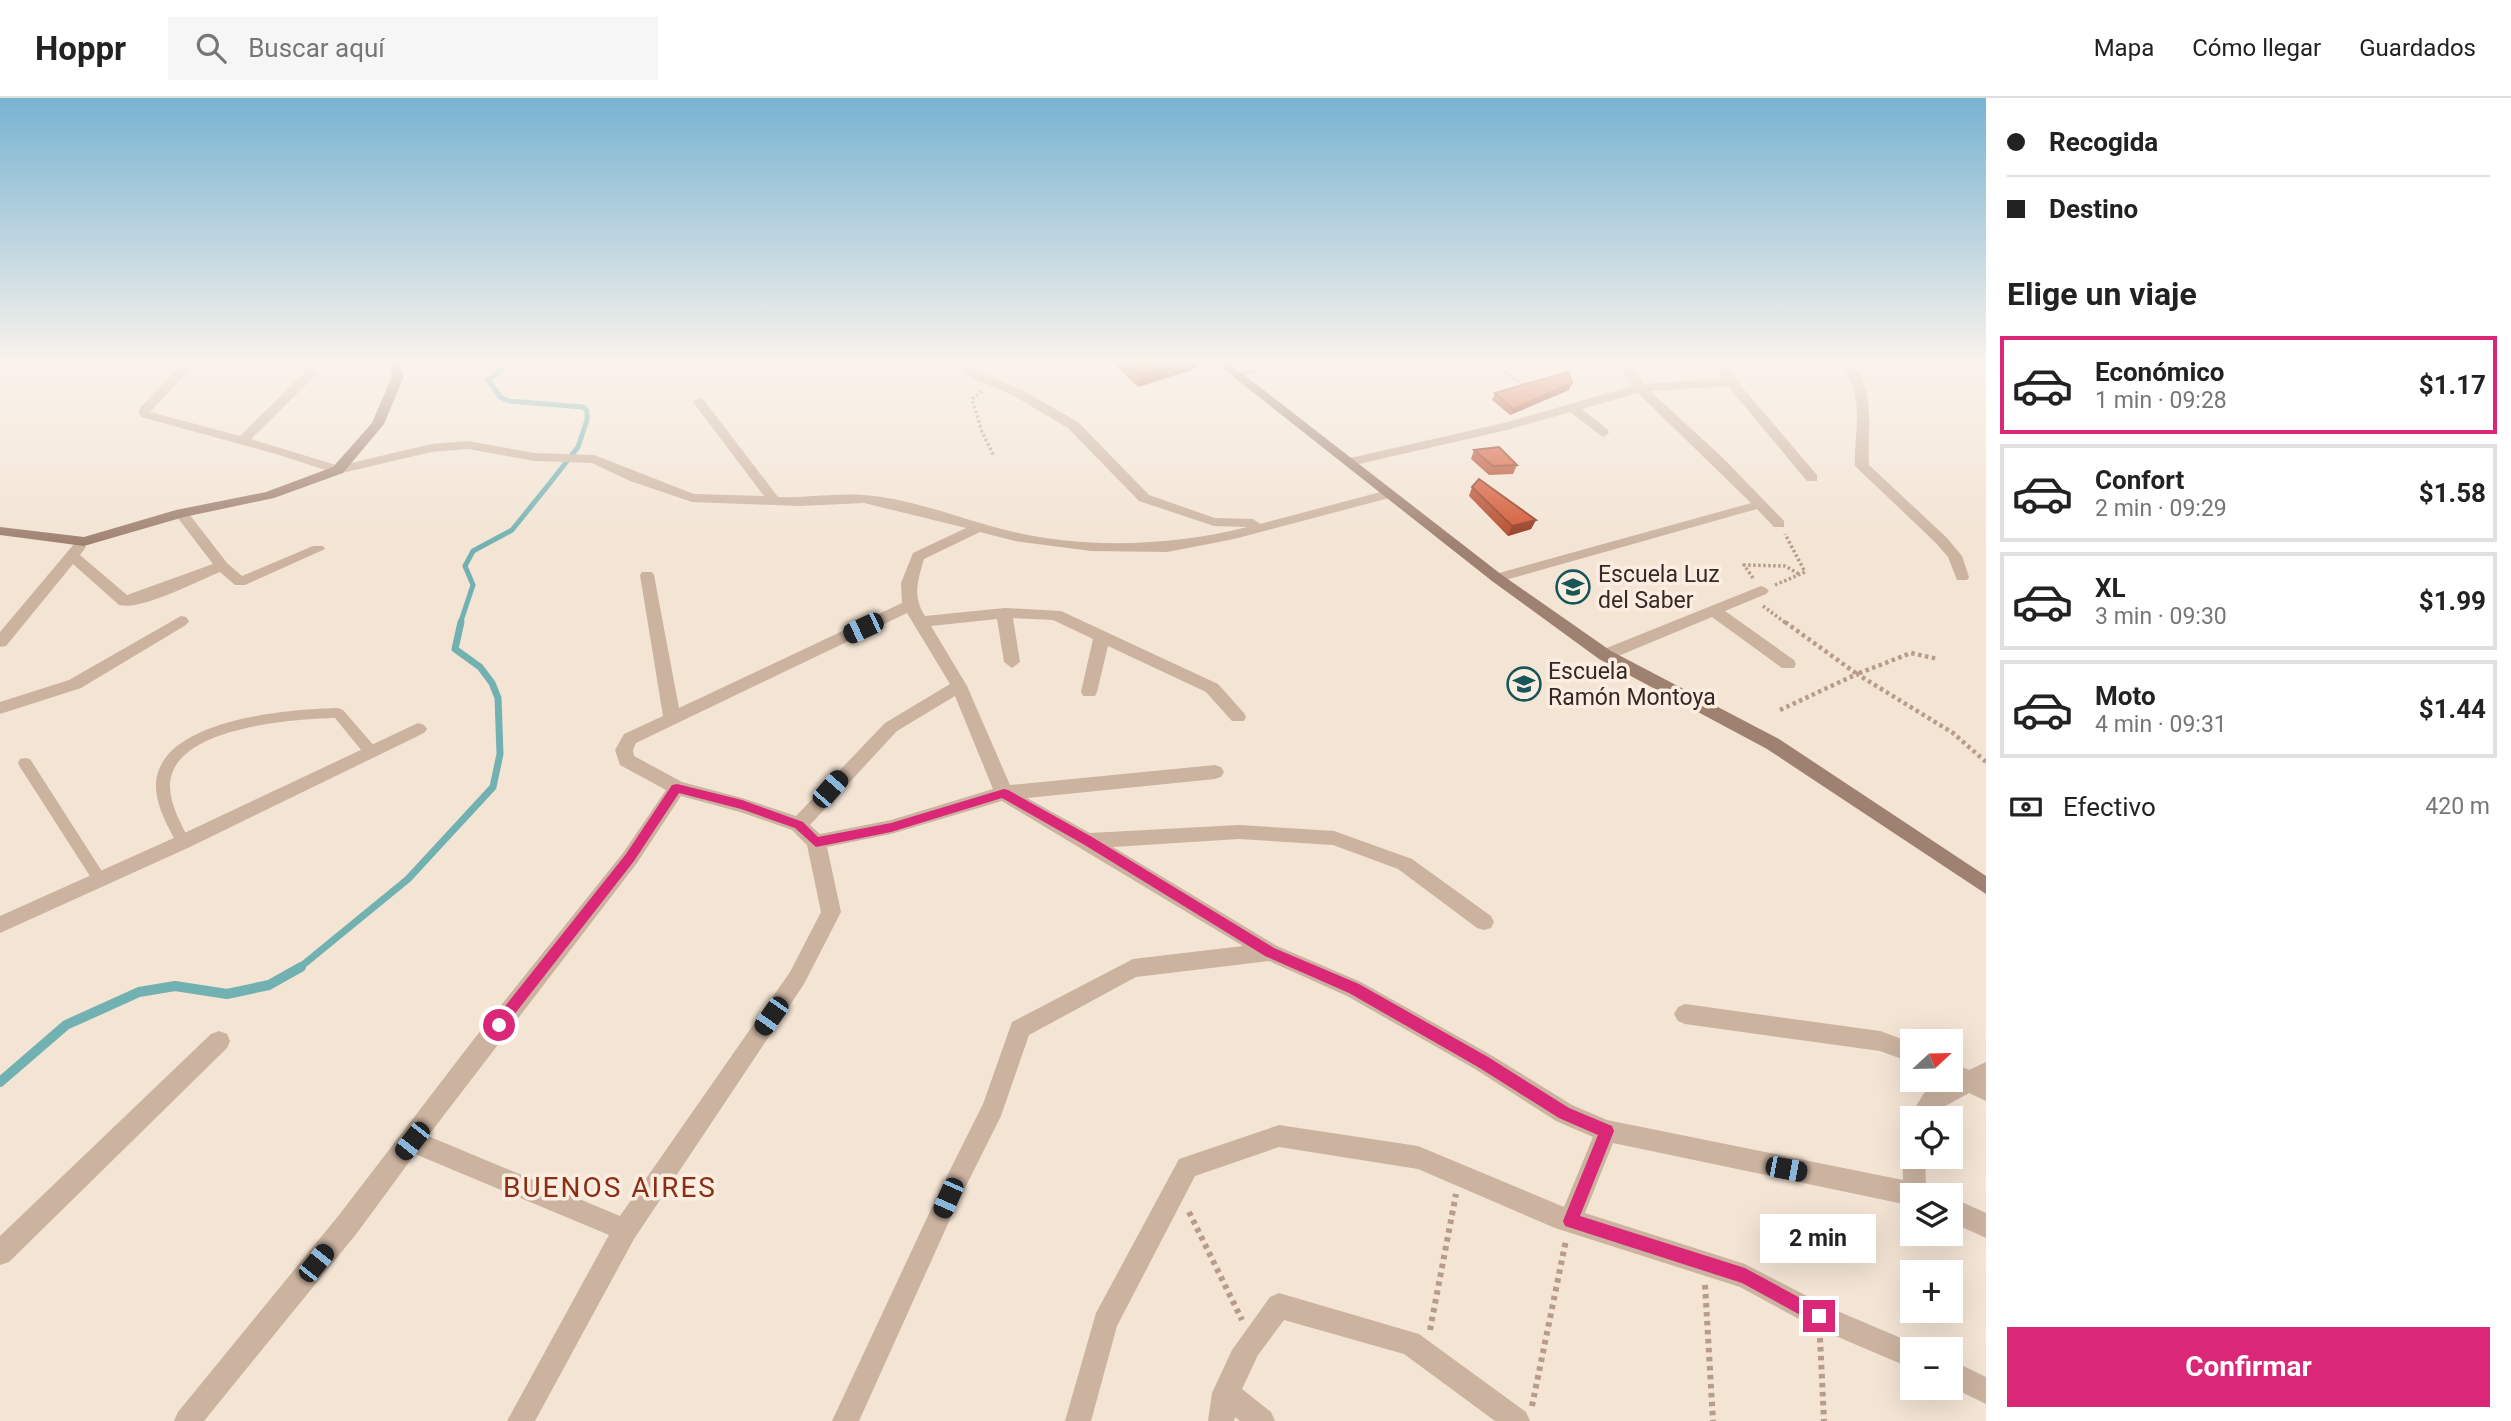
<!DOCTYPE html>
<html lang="es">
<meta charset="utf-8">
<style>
:root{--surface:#fff;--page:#f6f6f6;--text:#222;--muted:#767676;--line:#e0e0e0;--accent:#db2777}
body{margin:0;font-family:Roboto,sans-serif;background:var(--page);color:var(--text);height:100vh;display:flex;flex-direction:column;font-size:26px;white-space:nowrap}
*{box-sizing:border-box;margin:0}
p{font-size:23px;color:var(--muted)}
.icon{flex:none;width:38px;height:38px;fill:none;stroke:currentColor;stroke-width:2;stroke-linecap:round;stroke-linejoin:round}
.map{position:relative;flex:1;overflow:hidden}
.side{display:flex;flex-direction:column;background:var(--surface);width:525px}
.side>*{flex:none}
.guide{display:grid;align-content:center;height:154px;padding:0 21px;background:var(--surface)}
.needle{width:46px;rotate:68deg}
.buttons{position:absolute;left:1900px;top:931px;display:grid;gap:14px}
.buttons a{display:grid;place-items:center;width:63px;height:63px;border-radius:0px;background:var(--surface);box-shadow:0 7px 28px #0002;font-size:35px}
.end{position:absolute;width:32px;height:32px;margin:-16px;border:9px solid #db2777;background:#fff;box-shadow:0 0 0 4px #fff}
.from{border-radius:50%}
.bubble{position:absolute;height:49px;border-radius:0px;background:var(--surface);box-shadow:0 7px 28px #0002;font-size:23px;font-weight:700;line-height:49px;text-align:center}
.car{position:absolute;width:21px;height:42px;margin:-21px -10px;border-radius:9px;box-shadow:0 0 5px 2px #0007;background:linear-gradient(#222 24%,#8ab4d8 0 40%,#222 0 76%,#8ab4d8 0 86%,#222 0)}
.guide b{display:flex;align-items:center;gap:24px;height:66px;font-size:26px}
.guide b+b{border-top:2px solid var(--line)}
.guide i{width:18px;height:18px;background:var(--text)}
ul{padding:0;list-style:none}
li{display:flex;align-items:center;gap:21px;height:98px;margin:0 14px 10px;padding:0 7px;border:4px solid var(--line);border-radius:0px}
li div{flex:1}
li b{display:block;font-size:26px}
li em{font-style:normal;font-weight:700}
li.selected{border-color:var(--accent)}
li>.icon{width:63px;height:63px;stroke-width:1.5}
h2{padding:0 21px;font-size:32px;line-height:84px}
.pay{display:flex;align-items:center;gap:18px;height:77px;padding:0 21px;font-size:26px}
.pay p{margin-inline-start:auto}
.cta{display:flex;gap:14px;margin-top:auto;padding:14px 21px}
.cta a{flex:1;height:80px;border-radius:0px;background:var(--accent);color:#fff;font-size:28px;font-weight:700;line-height:80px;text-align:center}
header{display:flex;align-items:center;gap:42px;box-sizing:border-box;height:98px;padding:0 35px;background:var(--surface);border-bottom:2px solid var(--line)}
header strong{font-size:33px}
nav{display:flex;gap:38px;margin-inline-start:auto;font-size:24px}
.search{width:490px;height:63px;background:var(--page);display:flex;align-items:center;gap:18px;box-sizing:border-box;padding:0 24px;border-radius:0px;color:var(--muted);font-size:26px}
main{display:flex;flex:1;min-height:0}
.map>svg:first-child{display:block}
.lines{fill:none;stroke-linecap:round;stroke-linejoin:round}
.stream-far2{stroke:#71b1b2;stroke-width:5}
.stream-far1{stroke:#71b1b2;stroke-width:7}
.stream{stroke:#71b1b2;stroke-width:10}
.path-far2{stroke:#b79c8a;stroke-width:3.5;stroke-dasharray:2.5 2.5;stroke-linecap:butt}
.path-far1{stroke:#b79c8a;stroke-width:4.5;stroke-dasharray:3.5 3.5;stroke-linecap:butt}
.path{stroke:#b79c8a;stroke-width:6;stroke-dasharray:4.5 4.5;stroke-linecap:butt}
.lane{fill:#cbb3a0;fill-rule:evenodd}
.street{fill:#cbb3a0;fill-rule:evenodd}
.secondary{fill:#9f8171;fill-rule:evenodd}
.wall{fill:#b54a2c}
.shaded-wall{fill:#933c24}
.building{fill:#d25633;stroke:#933c24;stroke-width:2}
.route{fill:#db2777}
.labels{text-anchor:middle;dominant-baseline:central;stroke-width:7;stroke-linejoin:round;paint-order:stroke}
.poi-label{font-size:23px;fill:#342924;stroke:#fbeee1;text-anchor:start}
.near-neighbourhood-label{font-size:28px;letter-spacing:2px;fill:#8b2e16;stroke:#fbeee1}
</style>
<header>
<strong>Hoppr</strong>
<div class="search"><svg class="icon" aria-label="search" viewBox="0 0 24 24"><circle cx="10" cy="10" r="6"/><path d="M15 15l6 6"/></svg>Buscar aquí</div>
<nav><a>Mapa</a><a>Cómo llegar</a><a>Guardados</a></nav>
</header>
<main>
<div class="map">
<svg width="1986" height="1323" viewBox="0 0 1986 1323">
<rect width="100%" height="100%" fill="#f3e4d4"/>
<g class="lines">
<path class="stream-far2" d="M 460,526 L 473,487 L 465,468 L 473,453 L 512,432 L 550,385 L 578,349 L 587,322 L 587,313 L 583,309 L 509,303 L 500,299 L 488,282 L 505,268 L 508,262"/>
<path class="stream-far1" d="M 298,871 L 408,781 L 493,689 L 500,656 L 498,600 L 492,585 L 480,569 L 455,551 L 461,524"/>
<path class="stream" d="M 0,984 L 66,927 L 139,894 L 175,888 L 227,896 L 269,887 L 301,869"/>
<g class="path-far2">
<path d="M 1488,262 L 1526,289"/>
<path d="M 982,293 L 972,301 L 982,334 L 994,358"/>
<path d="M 1753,480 L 1744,467 L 1785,468 L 1799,476"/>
<path d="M 1775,487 L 1805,474 L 1785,436"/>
<path d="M 1763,508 L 1787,526"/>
</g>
<g class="path-far1">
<path d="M 1785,524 L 1857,576 L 1911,555 L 1938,561"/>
<path d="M 1780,612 L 1857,576 L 1953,635 L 1986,664"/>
</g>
<g class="path">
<path d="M 1189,1114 L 1242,1222"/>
<path d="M 1705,1187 L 1713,1323"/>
<path d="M 1430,1232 L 1456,1096"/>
<path d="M 1820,1240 L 1824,1323"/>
<path d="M 1532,1308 L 1566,1142"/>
</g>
<g class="lane">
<path d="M 1280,262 L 1295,262 L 1236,280 L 1231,277 Z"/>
<path d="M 338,610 L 343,612 L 376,650 L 378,654 L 376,658 L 366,658 L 335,620 C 293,621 170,629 170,688 C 170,708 182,727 190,744 L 188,748 L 183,750 L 178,748 C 169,730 156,709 156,688 C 156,621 290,611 338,610 Z"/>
<path d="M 25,660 L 30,661 L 105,778 L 108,782 L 105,786 L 100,788 L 95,786 L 20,669 L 18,665 L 20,661 Z"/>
</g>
<g class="street">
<path d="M 186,262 L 199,262 L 150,314 L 240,338 L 309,270 L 317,270 L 317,276 L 251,341 L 339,368 L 431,346 L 468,343 L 535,355 L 594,357 L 694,396 L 764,398 L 693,304 L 699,300 L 703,301 L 778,399 C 806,400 835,395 863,397 C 913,400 965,423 1014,434 C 1087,451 1174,448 1247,429 L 1214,428 L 1139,403 L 1068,330 L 1014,298 L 972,280 L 948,262 L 962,262 L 980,274 L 1022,292 L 1078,324 L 1149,397 L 1215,420 L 1253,421 L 1260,426 L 1388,392 L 1393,393 L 1393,399 L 1234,441 L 1167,454 L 1091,453 L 1015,443 L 980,434 L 924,461 C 918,482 912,498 925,518 L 1005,510 L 1061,513 L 1218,586 L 1244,615 L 1246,619 L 1244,623 L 1232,623 L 1206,594 L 1108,548 L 1097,594 L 1095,598 L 1083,598 L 1081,594 L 1093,541 L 1053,522 L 1013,520 L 1020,564 L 1012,570 L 1004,564 L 997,521 L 931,528 L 967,588 L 1010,687 L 1215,667 L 1221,669 L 1224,674 L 1221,679 L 1215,681 L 1027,700 L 1090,735 L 1239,727 L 1334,733 L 1412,761 L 1491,818 L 1494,824 L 1491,830 L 1484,832 L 1477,830 L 1398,771 L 1333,747 L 1239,741 L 1113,749 L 1277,848 L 1361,884 L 1491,957 L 1572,1007 L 1607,1022 L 1903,1082 L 1902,1045 L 1905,1037 L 1913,1034 L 1913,1059 L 1925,1059 L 1926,1089 L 1930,1097 L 1913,1097 L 1913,1108 L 1613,1045 L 1585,1115 L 1745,1166 L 1828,1209 L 1922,1249 L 1923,1251 L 1913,1251 L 1913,1271 L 1810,1227 L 1740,1189 L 1555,1130 L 1418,1071 L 1279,1049 L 1195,1078 L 1117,1228 L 1091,1323 L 1065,1323 L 1096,1215 L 1179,1061 L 1279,1027 L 1418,1048 L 1564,1109 L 1593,1039 L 1556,1023 L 1475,971 L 1347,898 L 1269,863 L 1136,879 L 1029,937 L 1001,1018 L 956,1108 L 859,1323 L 832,1323 L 940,1092 L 983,1006 L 1012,924 L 1133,861 L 1243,848 L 1002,703 L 891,736 L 827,749 L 841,814 L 804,886 L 634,1141 L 535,1323 L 507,1323 L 609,1137 L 415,1056 L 357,1135 L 204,1323 L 174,1323 L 178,1314 L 339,1117 L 474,941 L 623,755 L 666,692 L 620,667 L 615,652 L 624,636 L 663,618 L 640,477 L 642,474 L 652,474 L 654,477 L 679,610 L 902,505 L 901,485 L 913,455 L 966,430 L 864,405 L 800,408 L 692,404 L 630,383 L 592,365 L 535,363 L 468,351 L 431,354 L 338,376 L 276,356 L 141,319 L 138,313 L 140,310 ZM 907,515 L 950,586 L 885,625 L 796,718 L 742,700 L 682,684 L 634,658 L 633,652 L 636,645 ZM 955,598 L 993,691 L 891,722 L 820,736 L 810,727 L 897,633 ZM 681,698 L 740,714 L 792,732 L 807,747 L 821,814 L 790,874 L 620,1118 L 428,1038 L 637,765 Z"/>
<path d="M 1616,262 L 1628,262 L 1644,286 L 1723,281 L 1712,262 L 1724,262 L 1736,282 L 1817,377 L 1817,383 L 1807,383 L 1728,288 L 1650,293 L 1722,359 L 1784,423 L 1784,429 L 1774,429 L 1757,411 L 1502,483 L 1492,483 L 1490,480 L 1492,477 L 1751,405 L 1638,295 L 1582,311 L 1608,332 L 1609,335 L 1603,339 L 1570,314 L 1507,332 L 1350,368 L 1343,364 L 1350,360 L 1504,325 L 1633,288 Z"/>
<path d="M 1838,262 L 1850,262 C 1877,293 1867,329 1869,367 L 1946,439 L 1962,458 L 1969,479 L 1967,482 L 1957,482 L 1948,459 L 1936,445 L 1855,368 C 1854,325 1867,300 1838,262 Z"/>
<path d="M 1915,262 L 1986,262 L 1986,266 L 1932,271 Z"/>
<path d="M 181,411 L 186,412 L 227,465 L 242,478 L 313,448 L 323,448 L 325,451 L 245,487 L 235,487 L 220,474 C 197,483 141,513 119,507 L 73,466 L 6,548 L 0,549 L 0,534 L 74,446 L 84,446 L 86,449 L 80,457 L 127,497 L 213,466 L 174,415 Z"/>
<path d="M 1761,488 L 1766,490 L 1769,493 L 1766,496 L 1725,513 L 1794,562 L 1796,566 L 1794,570 L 1782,570 L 1712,519 L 1611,561 L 1599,561 L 1597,557 L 1599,553 Z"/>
<path d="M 181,518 L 186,519 L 189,523 L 186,527 L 81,590 L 0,616 L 0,604 L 69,582 Z"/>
<path d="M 418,625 L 424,627 L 427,631 L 424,635 L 190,749 L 0,835 L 0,818 L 176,739 Z"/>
<path d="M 1685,906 L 1880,933 L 1913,945 L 1913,965 L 1880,953 L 1685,926 L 1678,923 L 1674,916 L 1678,909 Z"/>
<path d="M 219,933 L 227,936 L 230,943 L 227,950 L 9,1164 L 0,1167 L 0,1138 L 211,936 Z"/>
<path d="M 1951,964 L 1969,972 L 1986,964 L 1986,1003 L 1969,995 L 1940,1011 L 1933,1020 L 1913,1020 L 1912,1028 L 1909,1020 L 1924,995 L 1947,983 L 1944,982 L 1951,982 Z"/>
<path d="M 1951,1099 L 1986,1115 L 1986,1140 L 1951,1124 Z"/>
<path d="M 1279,1195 L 1419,1236 L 1526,1314 L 1530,1323 L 1495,1323 L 1404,1256 L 1284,1222 L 1258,1257 L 1242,1291 L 1271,1314 L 1275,1323 L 1240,1323 L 1235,1319 L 1234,1323 L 1208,1323 L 1212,1295 L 1232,1252 L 1270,1199 Z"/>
<path d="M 1951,1262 L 1986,1279 L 1986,1306 L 1951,1289 Z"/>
</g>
<g class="secondary">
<path d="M 388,262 L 400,262 L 404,278 L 384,326 L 343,375 L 274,400 L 184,419 L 84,448 L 0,437 L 0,429 L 84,439 L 176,412 L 266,394 L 333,369 L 372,325 L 392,278 Z"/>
<path d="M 1212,262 L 1225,262 L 1502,477 L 1611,553 L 1779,641 L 1986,778 L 1986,796 L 1767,651 L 1599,561 L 1492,483 Z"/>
</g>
</g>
<g class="wall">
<path d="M 1110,262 L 1198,262 L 1197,270 L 1138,289 Z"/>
<path d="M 1569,292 L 1510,317 L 1492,302 L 1495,295 Z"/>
<path d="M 1474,352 L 1517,367 L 1513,376 L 1489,377 L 1471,361 Z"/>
<path d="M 1472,389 L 1536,422 L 1531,431 L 1508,438 L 1469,398 Z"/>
</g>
<g class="shaded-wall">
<path d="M 1184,262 L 1198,262 L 1197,270 L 1138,289 L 1139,276 Z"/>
<path d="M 1572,285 L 1569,292 L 1510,317 L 1513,311 Z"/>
<path d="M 1536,422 L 1531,431 L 1508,438 L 1512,428 Z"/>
</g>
<g class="building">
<path d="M 1125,262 L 1184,262 L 1139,276 Z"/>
<path d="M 1568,274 L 1572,285 L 1513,311 L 1495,295 Z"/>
<path d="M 1499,349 L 1517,367 L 1493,368 L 1474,352 Z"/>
<path d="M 1479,381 L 1536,422 L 1512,428 L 1472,389 Z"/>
</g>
<linearGradient id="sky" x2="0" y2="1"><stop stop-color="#78b3d2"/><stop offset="0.59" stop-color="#faf3ec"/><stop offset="1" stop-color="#faf3ec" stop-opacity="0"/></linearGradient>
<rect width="1986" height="447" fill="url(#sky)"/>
<path class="route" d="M 677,686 L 742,702 L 803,724 L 818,739 L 891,725 L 1004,691 L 1008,692 L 1092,739 L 1274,850 L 1359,886 L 1488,959 L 1569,1010 L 1612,1028 L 1614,1033 L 1580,1118 L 1745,1170 L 1824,1213 L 1827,1218 L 1824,1224 L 1819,1227 L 1813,1224 L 1742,1185 L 1565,1128 L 1563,1123 L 1598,1037 L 1559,1020 L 1478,969 L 1349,895 L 1265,858 L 1083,746 L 1002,700 L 891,734 L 816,749 L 795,730 L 741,711 L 679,695 L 634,763 L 503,931 L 494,931 L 494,922 L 626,756 L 672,687 Z"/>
<defs>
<symbol id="school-ring" viewBox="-11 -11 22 22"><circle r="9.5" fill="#fbeee1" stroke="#165659" stroke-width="1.5"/><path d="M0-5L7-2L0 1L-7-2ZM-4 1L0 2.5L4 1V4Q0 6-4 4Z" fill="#165659"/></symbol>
</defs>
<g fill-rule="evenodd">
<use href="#school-ring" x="1554" y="470" width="38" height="38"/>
<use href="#school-ring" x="1505" y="567" width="38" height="38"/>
</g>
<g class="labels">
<g class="poi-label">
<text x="1598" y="476">Escuela Luz<tspan x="1598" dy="26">del Saber</tspan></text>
<text x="1548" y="573">Escuela<tspan x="1548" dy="26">Ramón Montoya</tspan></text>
</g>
<g class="near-neighbourhood-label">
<text x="610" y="1089">BUENOS AIRES</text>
</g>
</g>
</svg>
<div class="buttons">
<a><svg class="needle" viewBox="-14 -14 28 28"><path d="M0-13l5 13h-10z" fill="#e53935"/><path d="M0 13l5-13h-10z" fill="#767676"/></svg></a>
<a><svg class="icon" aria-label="locate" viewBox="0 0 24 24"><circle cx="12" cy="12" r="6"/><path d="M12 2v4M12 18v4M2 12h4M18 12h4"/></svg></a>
<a><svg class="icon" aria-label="layers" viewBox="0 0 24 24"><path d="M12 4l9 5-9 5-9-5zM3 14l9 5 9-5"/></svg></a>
<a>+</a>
<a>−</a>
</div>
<i class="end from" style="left:499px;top:927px"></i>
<i class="end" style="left:1819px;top:1218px"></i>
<div class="bubble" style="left:1760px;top:1116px;width:116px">2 min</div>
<i class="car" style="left:863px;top:530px;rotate:245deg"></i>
<i class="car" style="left:830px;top:691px;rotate:41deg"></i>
<i class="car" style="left:771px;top:918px;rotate:215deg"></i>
<i class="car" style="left:412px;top:1043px;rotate:218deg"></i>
<i class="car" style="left:1786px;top:1071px;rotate:101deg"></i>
<i class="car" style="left:948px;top:1100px;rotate:204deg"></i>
<i class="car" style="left:316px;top:1165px;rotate:39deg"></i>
</div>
<section class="side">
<div class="guide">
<b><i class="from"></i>Recogida</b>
<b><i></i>Destino</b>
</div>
<h2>Elige un viaje</h2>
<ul>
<li class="selected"><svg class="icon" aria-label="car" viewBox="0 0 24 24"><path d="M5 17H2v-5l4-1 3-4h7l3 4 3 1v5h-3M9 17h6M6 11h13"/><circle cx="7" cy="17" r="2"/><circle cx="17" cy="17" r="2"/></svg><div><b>Económico</b><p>1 min · 09:28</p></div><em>$1.17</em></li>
<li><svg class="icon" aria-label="car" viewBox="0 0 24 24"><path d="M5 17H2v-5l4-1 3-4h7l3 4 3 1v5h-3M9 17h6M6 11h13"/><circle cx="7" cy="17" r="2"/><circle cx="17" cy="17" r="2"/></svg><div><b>Confort</b><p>2 min · 09:29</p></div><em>$1.58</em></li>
<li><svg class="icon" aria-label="car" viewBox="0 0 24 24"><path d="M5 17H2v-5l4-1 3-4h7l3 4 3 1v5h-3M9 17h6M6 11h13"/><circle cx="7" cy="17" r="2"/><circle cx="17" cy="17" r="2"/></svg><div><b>XL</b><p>3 min · 09:30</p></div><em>$1.99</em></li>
<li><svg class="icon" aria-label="car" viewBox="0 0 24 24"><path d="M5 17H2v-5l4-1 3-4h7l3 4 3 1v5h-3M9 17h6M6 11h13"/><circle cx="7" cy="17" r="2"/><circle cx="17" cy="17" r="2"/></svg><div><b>Moto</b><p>4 min · 09:31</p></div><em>$1.44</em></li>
</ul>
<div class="pay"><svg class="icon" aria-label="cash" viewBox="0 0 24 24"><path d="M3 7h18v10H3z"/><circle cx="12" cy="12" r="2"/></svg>Efectivo<p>420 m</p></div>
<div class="cta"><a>Confirmar</a></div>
</section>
</main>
